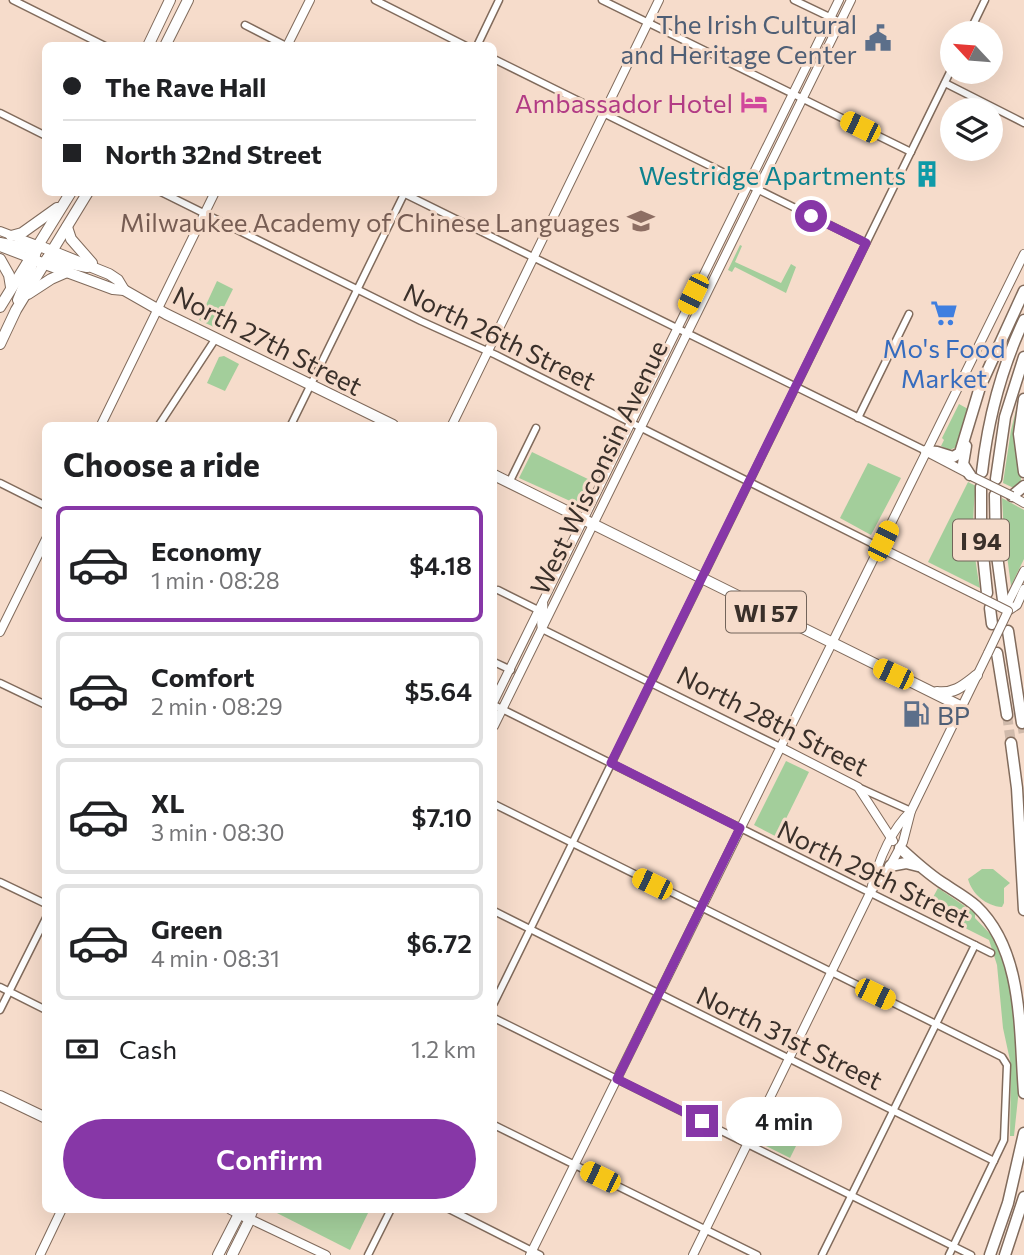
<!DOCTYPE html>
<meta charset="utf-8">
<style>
:root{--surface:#fff;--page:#f2f2f2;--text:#202124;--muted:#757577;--line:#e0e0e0;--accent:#8737a7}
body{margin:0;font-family:Commissioner,sans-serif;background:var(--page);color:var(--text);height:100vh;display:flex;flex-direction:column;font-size:26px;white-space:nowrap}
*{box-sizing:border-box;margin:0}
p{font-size:23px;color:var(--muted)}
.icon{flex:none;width:38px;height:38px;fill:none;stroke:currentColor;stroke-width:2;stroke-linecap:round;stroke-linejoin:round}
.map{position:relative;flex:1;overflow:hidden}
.side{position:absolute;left:42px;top:422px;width:455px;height:791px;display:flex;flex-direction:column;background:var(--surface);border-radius:10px;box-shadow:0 7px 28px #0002}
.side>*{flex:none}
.banner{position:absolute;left:42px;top:42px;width:455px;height:154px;border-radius:10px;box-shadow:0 7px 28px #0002;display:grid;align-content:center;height:154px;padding:0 21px;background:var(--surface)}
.needle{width:46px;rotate:296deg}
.fabs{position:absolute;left:940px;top:21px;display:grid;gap:14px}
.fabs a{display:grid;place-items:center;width:63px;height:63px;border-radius:50%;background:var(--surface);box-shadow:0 7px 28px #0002;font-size:35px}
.end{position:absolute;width:32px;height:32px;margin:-16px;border:9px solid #8737a7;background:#fff;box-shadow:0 0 0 4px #fff}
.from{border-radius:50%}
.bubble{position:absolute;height:49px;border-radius:24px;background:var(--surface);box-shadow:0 7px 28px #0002;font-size:23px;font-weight:600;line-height:49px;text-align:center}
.car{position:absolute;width:21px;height:42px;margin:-21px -10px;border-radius:9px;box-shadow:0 0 5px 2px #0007;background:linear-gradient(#f5c518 24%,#345 0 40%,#f5c518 0 76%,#345 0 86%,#f5c518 0)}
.banner b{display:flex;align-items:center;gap:24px;height:66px;font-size:26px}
.banner b+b{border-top:2px solid var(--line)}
.banner i{width:18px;height:18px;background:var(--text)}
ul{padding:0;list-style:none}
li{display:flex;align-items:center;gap:21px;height:116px;margin:0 14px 10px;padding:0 7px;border:4px solid var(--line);border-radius:10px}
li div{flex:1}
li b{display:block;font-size:26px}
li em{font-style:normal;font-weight:600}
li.active{border-color:var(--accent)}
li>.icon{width:63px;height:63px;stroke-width:1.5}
h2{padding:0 21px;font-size:32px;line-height:84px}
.pay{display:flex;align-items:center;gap:18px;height:77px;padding:0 21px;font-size:26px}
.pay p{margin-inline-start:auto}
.button{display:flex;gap:14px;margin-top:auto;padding:14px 21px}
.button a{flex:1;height:80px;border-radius:42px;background:var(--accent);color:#fff;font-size:28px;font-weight:600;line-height:80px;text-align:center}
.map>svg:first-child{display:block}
.green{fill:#a3ce9b}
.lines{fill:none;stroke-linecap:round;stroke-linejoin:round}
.highway-tunnel{stroke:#d0baab;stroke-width:10;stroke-dasharray:10 5;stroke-linecap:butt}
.street-casing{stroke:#816b5c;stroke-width:9}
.secondary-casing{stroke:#816b5c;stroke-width:10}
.primary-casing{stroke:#816b5c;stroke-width:12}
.highway-casing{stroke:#816b5c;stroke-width:13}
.street{stroke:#fff;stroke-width:6}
.secondary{stroke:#fff;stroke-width:8}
.primary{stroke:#fff;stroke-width:10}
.highway{stroke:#fff;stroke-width:10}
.secondary-bridge-casing{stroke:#816b5c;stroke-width:10;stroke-linecap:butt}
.secondary-bridge{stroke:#fff;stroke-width:8}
.route{stroke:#8737a7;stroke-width:9}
.labels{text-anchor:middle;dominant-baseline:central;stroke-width:6;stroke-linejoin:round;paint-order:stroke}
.shield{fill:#f6dccb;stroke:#72645a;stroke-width:2}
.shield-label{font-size:24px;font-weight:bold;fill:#3a302a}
.service-label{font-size:26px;fill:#4e5e75;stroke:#f6dccb;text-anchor:end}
.hotel-label{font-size:26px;fill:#b23c85;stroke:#f6dccb;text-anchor:end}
.culture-label{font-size:26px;fill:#0d838f;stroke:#f6dccb;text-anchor:end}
.education-label{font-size:26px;fill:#785e54;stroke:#f6dccb;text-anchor:end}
.street-label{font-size:26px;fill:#3a302a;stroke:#f6dccb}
.shop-label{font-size:26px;fill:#366cbe;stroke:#f6dccb}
</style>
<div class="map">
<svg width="1024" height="1255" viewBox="0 0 1024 1255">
<rect width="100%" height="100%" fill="#f6dccb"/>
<g class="green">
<path d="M 740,245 L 742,246 L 735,262 L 781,283 L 791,264 L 796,267 L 786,293 L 735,267 L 732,272 L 728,270 Z"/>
<path d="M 217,281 L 233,289 L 214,327 L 199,320 Z"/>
<path d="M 224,356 L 239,364 L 225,391 L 207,383 L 219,357 Z"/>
<path d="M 1020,394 L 1018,411 L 1021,481 L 1016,489 L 1003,483 L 1011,430 Z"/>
<path d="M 959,404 L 968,409 L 957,447 L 949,450 L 941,446 L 944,440 L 942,438 Z"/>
<path d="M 532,452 L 592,481 L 579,505 L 519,478 Z"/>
<path d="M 868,463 L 901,478 L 871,535 L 840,518 Z"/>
<path d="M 968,482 L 976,486 C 971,523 973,551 980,588 L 928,562 Z"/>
<path d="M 1002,498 L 1024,510 L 1024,559 L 1011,586 L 1004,533 Z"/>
<path d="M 786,761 L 809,772 L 777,837 L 754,825 Z"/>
<path d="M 982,869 L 993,869 L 1010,883 L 1004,888 L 1004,903 L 1002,907 C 986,906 972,894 968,879 Z"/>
<path d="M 938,888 L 975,913 L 975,918 L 998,942 L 1013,986 L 1020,1079 L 1014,1136 L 1010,1136 L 1011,1065 L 1003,1028 L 997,965 L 989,940 L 933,912 L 931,901 Z"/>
<path d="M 769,1118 L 802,1134 L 790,1158 L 758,1142 Z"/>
<path d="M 269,1209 L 370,1209 L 350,1250 Z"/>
</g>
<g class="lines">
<g class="highway-tunnel">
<path d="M 1007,715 L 1011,743"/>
<path d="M 1022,723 L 1024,735"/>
</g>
<defs>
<g id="street">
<path d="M 13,0 L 105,46"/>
<path d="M 375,0 L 466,46"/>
<path d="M 602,0 L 911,152"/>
<path d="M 794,0 L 840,22"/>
<path d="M 245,25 L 286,46"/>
<path d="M 969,33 L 985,0"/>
<path d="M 477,46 L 499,0"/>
<path d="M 494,59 L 866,243"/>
<path d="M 945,83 L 1024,123"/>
<path d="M 0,113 L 46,136"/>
<path d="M 161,192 L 421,321 L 496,355 L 879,547"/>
<path d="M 401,192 L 926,451"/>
<path d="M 858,418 L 909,314"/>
<path d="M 159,425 L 216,338"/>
<path d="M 291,425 L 405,192"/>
<path d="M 0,483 L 46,506"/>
<path d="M 509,483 L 536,428"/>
<path d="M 498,590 L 538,610"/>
<path d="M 542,629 L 780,747"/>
<path d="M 494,662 L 511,670"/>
<path d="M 0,683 L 46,705"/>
<path d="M 494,705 L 991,953"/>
<path d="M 858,787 L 911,811"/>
<path d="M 494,804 L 1002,1057 L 1007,1065 L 1004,1140 L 949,1255"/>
<path d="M 0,882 L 46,904"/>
<path d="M 494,911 L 994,1161"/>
<path d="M 0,987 L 46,1010"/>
<path d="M 494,1003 L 952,68"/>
<path d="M 0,1010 L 46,918"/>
<path d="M 494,1018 L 971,1255"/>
<path d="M 494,1125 L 757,1255"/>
<path d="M 449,1209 L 540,1255"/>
<path d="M 368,1255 L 391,1209"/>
<path d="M 822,1255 L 975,945"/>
</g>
<g id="secondary">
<path d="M 287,46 L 310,0"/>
<path d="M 0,231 L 37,245"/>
<path d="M 0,247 L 29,258"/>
<path d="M 101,425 L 215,192"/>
<path d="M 452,425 L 659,0"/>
<path d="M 927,452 L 971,475"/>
<path d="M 1012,496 L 1024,503"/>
<path d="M 879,547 L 980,597"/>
<path d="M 1008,611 L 1009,601 L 1024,571"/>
<path d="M 1008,611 L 1017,605 L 1024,589"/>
<path d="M 542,629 C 539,618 545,612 543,602"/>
<path d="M 0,632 L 46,539"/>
<path d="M 494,701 L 839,0"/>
<path d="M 494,726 L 851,0"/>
<path d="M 780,747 L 858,787 L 893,841"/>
<path d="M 871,891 L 890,866 L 903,842 L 911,811 L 988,653"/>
<path d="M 254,1209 L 250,1219 L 326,1255"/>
<path d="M 40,1255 L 62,1209"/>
<path d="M 530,1255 L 1024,254"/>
<path d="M 693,1255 L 870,893 C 877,865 890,831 911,811"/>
</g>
<g id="primary">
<path d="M 148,46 L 170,0"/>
<path d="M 165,46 L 188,0"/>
<path d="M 67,227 L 71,239 L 92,263"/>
<path d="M 11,236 L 22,233 L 57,208"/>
<path d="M 0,243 L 37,250"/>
<path d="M 29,258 L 113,289 L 124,290 L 166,314 L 393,425"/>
<path d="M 0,259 L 9,275 L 11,287"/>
<path d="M 47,259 L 87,267"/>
<path d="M 28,294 L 51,279 L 67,272"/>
<path d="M 18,300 L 34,260 L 37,245 L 109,274 L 118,280 L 124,290"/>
<path d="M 0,307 L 71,192"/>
<path d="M 0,344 L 16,310 L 88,192"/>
<path d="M 494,475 L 962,707"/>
<path d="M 937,692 C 955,694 964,685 977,675"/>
<path d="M 0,1096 L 46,1118"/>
<path d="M 231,1209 L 250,1219 L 232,1255"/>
<path d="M 218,1255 L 239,1214"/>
</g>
<g id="highway">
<path d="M 1024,399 L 1019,434 L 1024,472"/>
<path d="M 966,446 L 963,464 L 970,475"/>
<path d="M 926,451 L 937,452 L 953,457 L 960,453 L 980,387 L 1024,291"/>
<path d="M 982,472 C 988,419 1001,369 1024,320"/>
<path d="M 996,479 L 1005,417 L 1024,357"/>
<path d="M 981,487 L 981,535 L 987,593"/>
<path d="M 995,495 L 996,548 L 1003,600"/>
<path d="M 1012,496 L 1024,486"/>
<path d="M 990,608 L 992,624"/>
<path d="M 1008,631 L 1022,723"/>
<path d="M 997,653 L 1007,715"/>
<path d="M 1011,743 L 1017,788 L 1024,910"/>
<path d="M 900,848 C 913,860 926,872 941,882 C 953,890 966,897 976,906 C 1024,951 1019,1031 1024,1093"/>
<path d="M 890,866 L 906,863 L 918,866"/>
<path d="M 990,1255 L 1008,1203 L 1024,1133"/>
<path d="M 1005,1255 L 1024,1197"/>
</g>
</defs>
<use href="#street" class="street-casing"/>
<use href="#secondary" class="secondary-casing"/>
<use href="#primary" class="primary-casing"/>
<use href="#highway" class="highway-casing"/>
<use href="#street" class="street"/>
<use href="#secondary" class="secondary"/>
<use href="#primary" class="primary"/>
<use href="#highway" class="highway"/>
<defs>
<g id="secondary-bridge">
<path d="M 973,477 L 1012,496"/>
<path d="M 980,597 L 1008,611 L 988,653"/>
</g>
</defs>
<use href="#secondary-bridge" class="secondary-bridge-casing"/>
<use href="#secondary-bridge" class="secondary-bridge"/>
</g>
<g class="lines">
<path class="route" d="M 702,1121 L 617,1079 L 740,828 L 611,763 L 866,243 L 811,216"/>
</g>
<defs>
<symbol id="civic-bare" viewBox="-9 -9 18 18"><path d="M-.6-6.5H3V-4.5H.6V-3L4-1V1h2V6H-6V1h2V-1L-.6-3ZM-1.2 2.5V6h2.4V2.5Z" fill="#5c6f8a" stroke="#f6dccb" stroke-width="2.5" paint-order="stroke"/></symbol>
<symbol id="hotel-bare" viewBox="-9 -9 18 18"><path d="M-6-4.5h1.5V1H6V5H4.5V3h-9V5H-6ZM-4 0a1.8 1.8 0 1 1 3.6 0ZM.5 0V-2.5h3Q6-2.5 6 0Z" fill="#d1479c" stroke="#f6dccb" stroke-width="2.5" paint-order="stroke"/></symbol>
<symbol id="building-bare" viewBox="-9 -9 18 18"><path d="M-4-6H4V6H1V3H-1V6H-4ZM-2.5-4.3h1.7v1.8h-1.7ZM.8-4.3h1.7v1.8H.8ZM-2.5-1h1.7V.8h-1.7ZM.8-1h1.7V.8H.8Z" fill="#0f9aa8" stroke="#f6dccb" stroke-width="2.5" paint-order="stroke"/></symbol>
<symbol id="school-bare" viewBox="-9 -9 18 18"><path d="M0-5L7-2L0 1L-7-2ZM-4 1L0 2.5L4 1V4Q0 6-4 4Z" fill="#8d6e63" stroke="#f6dccb" stroke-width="2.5" paint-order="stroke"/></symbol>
<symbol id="supermarket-bare" viewBox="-9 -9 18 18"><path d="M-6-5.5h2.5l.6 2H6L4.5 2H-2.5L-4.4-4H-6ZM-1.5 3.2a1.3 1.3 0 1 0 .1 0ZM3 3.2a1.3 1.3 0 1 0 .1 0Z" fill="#3f7fe0" stroke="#f6dccb" stroke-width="2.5" paint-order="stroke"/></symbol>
<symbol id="fuel-bare" viewBox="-9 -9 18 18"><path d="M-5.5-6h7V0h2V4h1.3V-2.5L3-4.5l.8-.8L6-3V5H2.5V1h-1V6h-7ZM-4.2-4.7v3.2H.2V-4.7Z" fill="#5c6f8a" stroke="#f6dccb" stroke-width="2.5" paint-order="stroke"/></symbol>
</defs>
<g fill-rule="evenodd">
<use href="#civic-bare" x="859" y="19" width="38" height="38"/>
<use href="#hotel-bare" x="735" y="83" width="38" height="38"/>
<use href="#building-bare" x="908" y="155" width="38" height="38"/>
<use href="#school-bare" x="622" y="202" width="38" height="38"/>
<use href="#supermarket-bare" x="925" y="294" width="38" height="38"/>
<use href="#fuel-bare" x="897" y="695" width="38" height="38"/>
</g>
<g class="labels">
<g class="shield">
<rect x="953" y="519.5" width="56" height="41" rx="5"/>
<rect x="726" y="591.5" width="80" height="41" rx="5"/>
</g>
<g class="shield-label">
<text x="981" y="540">I 94</text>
<text x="766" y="612">WI 57</text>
</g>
<g class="service-label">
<text x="857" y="23">The Irish Cultural<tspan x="857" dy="30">and Heritage Center</tspan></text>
<text x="937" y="714" text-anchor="start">BP</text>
</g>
<g class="hotel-label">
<text x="733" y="102">Ambassador Hotel</text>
</g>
<g class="culture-label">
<text x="906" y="174">Westridge Apartments</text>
</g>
<g class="education-label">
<text x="620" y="221">Milwaukee Academy of Chinese Languages</text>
</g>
<g class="street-label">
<text transform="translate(500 336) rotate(26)">North 26th Street</text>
<text transform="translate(268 340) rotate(27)">North 27th Street</text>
<text transform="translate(598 467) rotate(-64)">West Wisconsin Avenue</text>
<text transform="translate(773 720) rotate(27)">North 28th Street</text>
<text transform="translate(874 873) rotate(26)">North 29th Street</text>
<text transform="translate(790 1037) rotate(26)">North 31st Street</text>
</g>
<g class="shop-label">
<text x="944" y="347">Mo's Food<tspan x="944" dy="30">Market</tspan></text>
</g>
</g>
</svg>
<div class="fabs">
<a><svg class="needle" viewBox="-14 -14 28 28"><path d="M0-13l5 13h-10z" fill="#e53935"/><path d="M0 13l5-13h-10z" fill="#757577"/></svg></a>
<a><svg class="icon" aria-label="layers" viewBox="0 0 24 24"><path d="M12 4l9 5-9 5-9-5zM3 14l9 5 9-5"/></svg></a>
</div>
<i class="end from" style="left:811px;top:216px"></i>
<i class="end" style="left:702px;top:1121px"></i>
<div class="bubble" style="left:726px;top:1097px;width:116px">4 min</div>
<i class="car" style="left:860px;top:127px;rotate:296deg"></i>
<i class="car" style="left:693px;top:294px;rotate:206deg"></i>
<i class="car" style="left:883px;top:541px;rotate:26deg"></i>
<i class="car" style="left:893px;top:674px;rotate:295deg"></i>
<i class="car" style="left:652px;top:884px;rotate:296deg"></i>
<i class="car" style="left:875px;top:994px;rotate:116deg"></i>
<i class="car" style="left:600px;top:1177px;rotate:296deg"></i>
<div class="banner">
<b><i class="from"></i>The Rave Hall</b>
<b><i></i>North 32nd Street</b>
</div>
<section class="side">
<h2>Choose a ride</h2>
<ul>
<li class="active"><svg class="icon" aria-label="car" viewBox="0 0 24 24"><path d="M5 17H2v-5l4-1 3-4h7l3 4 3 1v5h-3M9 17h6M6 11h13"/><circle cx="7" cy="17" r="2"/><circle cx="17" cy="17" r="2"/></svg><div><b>Economy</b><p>1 min · 08:28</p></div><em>$4.18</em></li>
<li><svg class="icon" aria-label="car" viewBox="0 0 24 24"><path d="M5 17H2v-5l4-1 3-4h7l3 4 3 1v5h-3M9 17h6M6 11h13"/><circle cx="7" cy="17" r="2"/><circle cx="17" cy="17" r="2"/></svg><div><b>Comfort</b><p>2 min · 08:29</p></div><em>$5.64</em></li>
<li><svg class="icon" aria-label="car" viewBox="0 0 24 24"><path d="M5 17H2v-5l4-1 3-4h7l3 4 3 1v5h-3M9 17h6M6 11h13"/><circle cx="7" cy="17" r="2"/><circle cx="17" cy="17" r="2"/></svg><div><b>XL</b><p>3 min · 08:30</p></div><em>$7.10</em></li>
<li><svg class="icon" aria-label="car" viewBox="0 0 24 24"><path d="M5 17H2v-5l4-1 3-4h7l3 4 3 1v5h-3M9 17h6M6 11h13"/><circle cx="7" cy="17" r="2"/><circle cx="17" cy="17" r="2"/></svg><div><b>Green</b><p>4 min · 08:31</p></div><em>$6.72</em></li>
</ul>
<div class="pay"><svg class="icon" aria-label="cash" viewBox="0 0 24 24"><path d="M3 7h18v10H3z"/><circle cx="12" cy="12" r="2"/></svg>Cash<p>1.2 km</p></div>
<div class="button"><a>Confirm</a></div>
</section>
</div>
